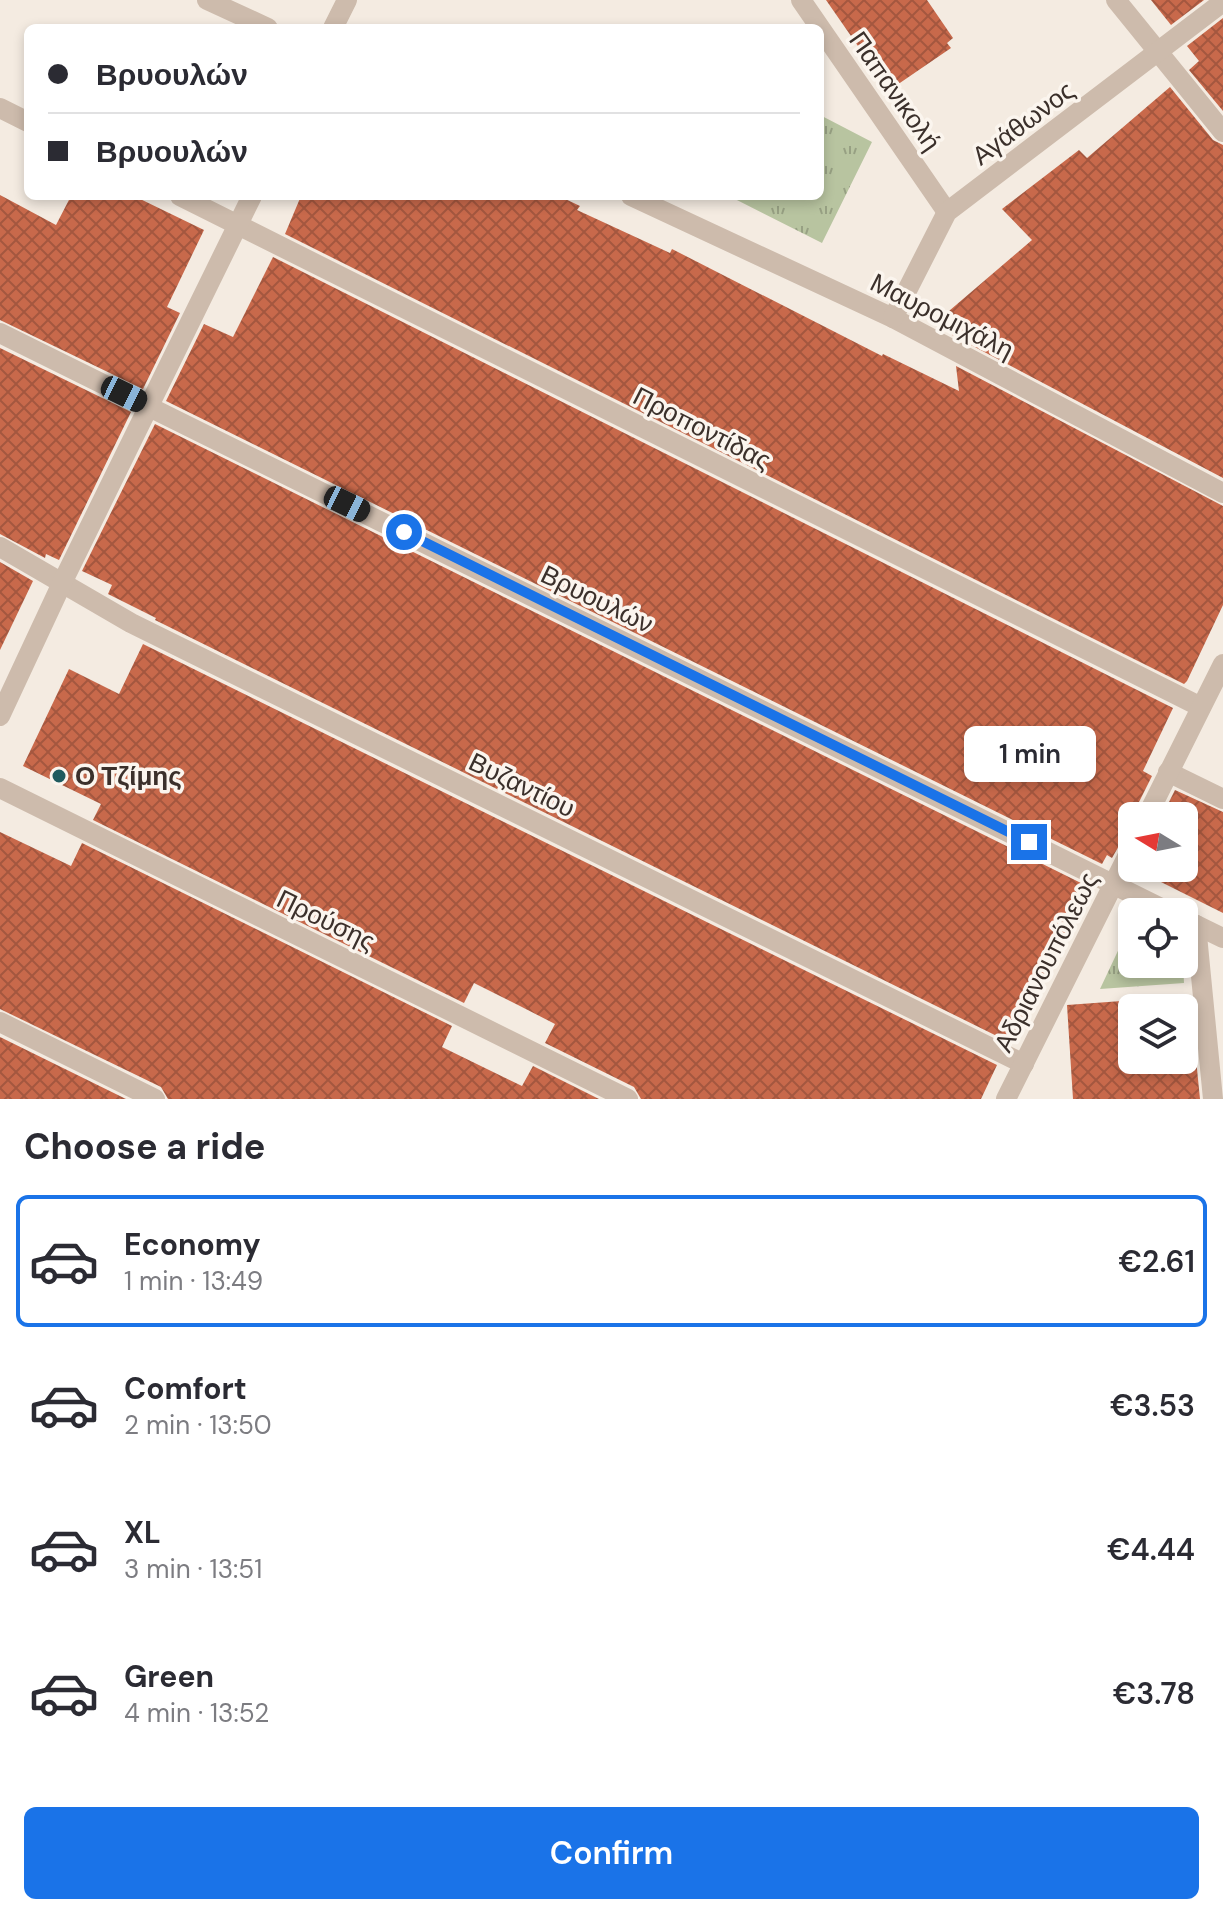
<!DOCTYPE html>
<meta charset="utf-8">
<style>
:root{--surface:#fff;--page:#f2f2f3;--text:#2b2b33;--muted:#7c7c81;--line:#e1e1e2;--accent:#1a73e8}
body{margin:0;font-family:"DM Sans",sans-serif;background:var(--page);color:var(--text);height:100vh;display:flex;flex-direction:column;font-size:30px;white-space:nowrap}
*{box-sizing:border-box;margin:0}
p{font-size:26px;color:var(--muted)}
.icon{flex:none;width:44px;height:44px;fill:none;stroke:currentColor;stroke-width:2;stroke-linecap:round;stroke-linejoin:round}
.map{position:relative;height:1099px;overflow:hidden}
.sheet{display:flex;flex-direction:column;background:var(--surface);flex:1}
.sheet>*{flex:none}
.banner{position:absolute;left:24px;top:24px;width:800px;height:176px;border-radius:12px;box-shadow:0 4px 12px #0003;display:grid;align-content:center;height:176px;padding:0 24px;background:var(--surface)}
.needle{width:52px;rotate:280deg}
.buttons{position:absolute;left:1118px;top:802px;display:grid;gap:16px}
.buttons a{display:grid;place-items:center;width:80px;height:80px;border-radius:12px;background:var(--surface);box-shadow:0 4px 12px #0003;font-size:40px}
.end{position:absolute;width:36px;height:36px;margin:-18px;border:10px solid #1a73e8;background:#fff;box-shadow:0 0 0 4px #fff}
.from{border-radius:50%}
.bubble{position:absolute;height:56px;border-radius:12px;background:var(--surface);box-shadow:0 4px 12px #0003;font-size:26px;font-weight:600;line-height:56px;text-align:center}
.car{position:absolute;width:24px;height:48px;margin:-24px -12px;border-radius:10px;box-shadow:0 0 6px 2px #0007;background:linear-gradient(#222 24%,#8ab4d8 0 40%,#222 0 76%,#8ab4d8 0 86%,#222 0)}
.banner b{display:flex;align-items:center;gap:28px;height:76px;font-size:30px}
.banner b+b{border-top:2px solid var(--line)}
.banner i{width:20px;height:20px;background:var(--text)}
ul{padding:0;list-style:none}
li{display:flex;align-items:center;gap:24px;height:132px;margin:0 16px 12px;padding:0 8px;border:4px solid transparent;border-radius:12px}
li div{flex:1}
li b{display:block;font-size:30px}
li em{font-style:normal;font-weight:600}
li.on{border-color:var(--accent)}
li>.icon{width:72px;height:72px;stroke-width:1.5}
h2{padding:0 24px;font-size:36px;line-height:96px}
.button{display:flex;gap:16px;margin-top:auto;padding:16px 24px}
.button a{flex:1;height:92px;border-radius:12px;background:var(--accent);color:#fff;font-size:32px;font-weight:600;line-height:92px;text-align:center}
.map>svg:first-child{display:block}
.grass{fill:url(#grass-tufts)}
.building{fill:url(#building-cross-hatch)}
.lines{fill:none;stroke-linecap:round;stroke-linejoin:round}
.street{stroke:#cdbbac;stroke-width:20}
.route{stroke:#1a73e8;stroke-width:10}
.poi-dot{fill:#1f5a5e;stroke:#fbf5ee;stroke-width:3}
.labels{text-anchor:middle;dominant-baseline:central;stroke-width:7;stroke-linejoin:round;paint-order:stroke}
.street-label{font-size:26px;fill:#3b302b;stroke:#fbf5ee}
.poi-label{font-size:26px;font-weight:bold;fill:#3b302b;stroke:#fbf5ee;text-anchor:start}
</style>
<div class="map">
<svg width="1223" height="1099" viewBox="0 0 1223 1099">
<defs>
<pattern id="grass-tufts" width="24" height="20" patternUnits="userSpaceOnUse" patternTransform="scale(2)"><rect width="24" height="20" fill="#b8c4a0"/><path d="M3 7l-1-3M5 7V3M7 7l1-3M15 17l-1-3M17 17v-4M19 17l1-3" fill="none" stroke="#97a083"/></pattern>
<pattern id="building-cross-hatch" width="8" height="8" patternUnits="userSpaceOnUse" patternTransform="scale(2)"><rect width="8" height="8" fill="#c8694b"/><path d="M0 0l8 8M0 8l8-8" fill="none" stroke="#a4573f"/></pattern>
</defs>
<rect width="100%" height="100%" fill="#f4ebe1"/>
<g class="grass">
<path d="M 820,115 L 872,142 L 822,243 L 729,196 L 820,196 Z"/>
<path d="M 1132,921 L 1132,964 L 1183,964 L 1184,983 L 1100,989 Z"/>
</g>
<g class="building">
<path d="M 826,0 L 927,0 L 953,38 L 947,43 L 951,48 L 894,87 L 890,82 L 885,85 Z"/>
<path d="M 1151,0 L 1204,0 L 1171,25 Z"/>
<path d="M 1223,18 L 1223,111 L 1189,70 L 1199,61 L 1187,46 Z"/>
<path d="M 1170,87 L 1213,140 L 1223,145 L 1223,478 L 952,335 L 949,311 L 1032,240 L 1002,209 L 1079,150 L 1087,158 Z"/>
<path d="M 0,195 L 56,225 L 71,196 L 134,196 L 204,230 L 167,307 L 180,313 L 143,389 L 0,320 Z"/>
<path d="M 301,196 L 559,196 L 580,206 L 577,210 L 670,253 L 672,249 L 882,356 L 883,354 L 959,391 L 956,366 L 1223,506 L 1223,605 L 1187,681 L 1184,684 L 285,234 Z"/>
<path d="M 273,257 L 1173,708 L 1143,771 L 1152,776 L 1132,816 L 1132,834 L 1124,837 L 1112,858 L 1107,855 L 1102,864 L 166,401 L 204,324 L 233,337 Z"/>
<path d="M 0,348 L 131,412 L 59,560 L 46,554 L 45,558 L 0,534 Z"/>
<path d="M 155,424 L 1091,888 L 1011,1043 L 155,620 L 156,618 L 108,594 L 112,585 L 82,571 Z"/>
<path d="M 0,562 L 33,581 L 0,650 Z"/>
<path d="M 143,644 L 997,1065 L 981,1099 L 641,1099 L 634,1087 L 545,1043 L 555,1024 L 518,1005 L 474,983 L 464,1003 L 93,820 L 101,804 L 23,766 L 69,669 L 119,694 Z"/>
<path d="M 1175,790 L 1223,812 L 1223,913 L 1135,869 L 1184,868 L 1184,816 L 1162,816 Z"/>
<path d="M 0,832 L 71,866 L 82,843 L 452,1026 L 442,1047 L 522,1086 L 533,1066 L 599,1099 L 168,1099 L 161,1087 L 0,1009 Z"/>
<path d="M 1149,999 L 1150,1008 L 1132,1008 L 1132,1060 L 1184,1060 L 1184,1050 L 1195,1049 L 1200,1099 L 1073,1099 L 1067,1005 Z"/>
<path d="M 0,1037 L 126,1099 L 0,1099 Z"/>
</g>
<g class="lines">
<g class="street">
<path d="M 207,0 L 268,28"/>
<path d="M 801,0 L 947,212"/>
<path d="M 1116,0 L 1223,132"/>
<path d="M 333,28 L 347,0"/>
<path d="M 0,108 L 28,122"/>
<path d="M 180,196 L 1201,707"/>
<path d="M 631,196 L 893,318 L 1223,493"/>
<path d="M 893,318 L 947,212 L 1223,2"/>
<path d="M 0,333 L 1169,912"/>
<path d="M 0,547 L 131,623 L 1024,1064"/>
<path d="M 0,716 L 63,581 L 252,196"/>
<path d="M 1168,772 L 1223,799"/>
<path d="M 0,788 L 628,1099"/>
<path d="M 1147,816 L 1223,664"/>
<path d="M 1188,921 L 1223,938"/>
<path d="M 1196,925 L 1213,1099"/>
<path d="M 0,1022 L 155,1099"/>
<path d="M 1006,1099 L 1132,847"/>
</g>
</g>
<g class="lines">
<path class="route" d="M 404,532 L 1029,842"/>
</g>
<circle class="poi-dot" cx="59" cy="776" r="8"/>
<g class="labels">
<g class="street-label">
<text transform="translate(895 91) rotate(55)">Παπανικολή</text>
<text transform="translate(1023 123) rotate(-37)">Αγάθωνος</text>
<text transform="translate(942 316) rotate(27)">Μαυρομιχάλη</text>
<text transform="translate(702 428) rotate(27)">Προποντίδας</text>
<text transform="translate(597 599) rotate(26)">Βρυουλών</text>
<text transform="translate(522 785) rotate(26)">Βυζαντίου</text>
<text transform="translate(326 920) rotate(26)">Προύσης</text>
<text transform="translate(1046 962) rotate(-63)">Αδριανουπόλεως</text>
</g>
<g class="poi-label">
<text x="75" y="776">Ο Τζίμης</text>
</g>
</g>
</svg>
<div class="buttons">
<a><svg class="needle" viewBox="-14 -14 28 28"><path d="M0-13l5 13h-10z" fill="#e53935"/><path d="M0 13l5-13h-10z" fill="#7c7c81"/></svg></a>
<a><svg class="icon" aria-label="locate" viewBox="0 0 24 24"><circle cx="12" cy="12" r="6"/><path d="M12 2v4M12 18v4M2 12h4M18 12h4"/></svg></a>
<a><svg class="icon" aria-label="layers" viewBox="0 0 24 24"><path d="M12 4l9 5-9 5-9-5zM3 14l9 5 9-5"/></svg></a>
</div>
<i class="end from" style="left:404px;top:532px"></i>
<i class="end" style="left:1029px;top:842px"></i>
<div class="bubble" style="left:964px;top:726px;width:132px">1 min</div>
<i class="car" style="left:124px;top:394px;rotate:116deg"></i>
<i class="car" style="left:347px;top:504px;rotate:116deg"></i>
<div class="banner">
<b><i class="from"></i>Βρυουλών</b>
<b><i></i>Βρυουλών</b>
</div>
</div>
<section class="sheet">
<h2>Choose a ride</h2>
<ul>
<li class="on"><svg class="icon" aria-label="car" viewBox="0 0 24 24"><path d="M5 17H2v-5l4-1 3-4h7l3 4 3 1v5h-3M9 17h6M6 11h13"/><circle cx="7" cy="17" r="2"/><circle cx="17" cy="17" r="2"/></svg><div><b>Economy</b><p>1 min · 13:49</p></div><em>€2.61</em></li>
<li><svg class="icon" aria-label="car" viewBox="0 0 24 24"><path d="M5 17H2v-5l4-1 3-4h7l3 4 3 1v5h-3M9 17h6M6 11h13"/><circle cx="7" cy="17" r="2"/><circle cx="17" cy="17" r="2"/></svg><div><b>Comfort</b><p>2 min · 13:50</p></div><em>€3.53</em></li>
<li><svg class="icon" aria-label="car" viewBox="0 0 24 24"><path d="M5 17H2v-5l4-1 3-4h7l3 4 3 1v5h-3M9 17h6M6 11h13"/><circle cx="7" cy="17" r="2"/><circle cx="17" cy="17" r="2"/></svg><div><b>XL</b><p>3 min · 13:51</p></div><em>€4.44</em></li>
<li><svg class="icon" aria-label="car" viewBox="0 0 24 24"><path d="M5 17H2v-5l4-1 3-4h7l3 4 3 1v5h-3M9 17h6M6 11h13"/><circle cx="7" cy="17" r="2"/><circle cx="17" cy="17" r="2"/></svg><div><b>Green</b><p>4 min · 13:52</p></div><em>€3.78</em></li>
</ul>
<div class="button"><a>Confirm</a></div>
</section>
